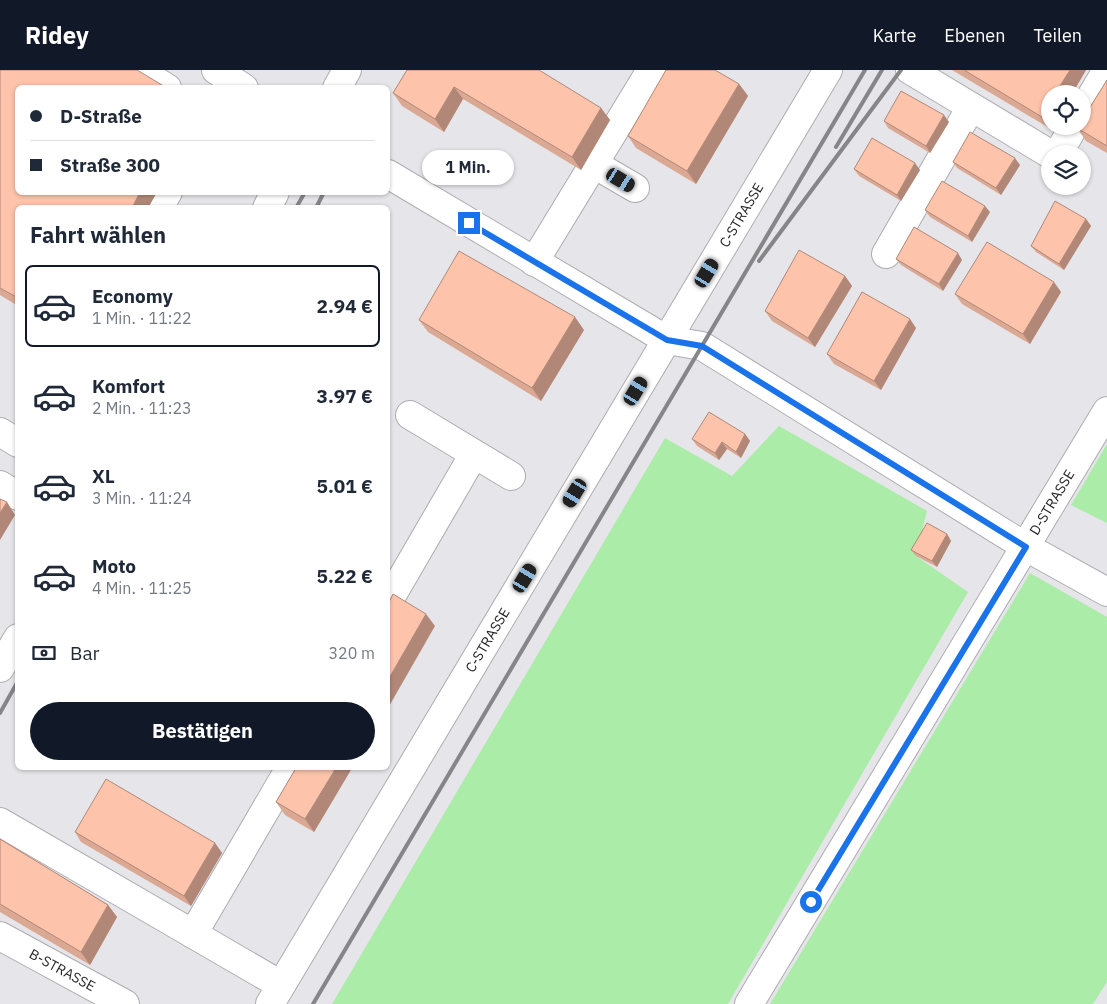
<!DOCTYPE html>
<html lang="de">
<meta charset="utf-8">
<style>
:root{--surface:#fff;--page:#f6f6f7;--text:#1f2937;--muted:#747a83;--line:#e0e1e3;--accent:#111827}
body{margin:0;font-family:"IBM Plex Sans",sans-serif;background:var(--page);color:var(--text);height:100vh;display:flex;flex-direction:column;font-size:19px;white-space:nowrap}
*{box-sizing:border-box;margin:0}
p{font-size:16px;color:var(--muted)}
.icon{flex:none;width:28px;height:28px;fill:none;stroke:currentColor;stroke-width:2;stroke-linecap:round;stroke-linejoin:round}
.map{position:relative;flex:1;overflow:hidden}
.sheet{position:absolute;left:15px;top:135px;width:375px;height:565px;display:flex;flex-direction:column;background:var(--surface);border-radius:8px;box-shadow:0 1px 4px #0004}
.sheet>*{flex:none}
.top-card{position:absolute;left:15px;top:15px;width:375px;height:110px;border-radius:8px;box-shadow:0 1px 4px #0004;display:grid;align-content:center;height:110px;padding:0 15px;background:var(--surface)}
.buttons{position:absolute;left:1041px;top:15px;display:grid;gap:10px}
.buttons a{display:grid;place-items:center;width:50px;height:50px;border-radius:50%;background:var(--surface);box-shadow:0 1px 4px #0004;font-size:25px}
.end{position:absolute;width:22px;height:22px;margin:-11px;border:6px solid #1a73e8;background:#fff;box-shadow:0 0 0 2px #fff}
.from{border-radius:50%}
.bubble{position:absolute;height:35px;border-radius:18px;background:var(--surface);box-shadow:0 1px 4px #0004;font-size:16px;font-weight:700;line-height:35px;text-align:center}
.car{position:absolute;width:15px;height:30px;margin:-15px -8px;border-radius:6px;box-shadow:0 0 4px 1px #0007;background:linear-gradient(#222 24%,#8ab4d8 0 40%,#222 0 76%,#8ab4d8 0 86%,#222 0)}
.top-card b{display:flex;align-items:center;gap:18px;height:48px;font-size:19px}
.top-card b+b{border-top:1px solid var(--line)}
.top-card i{width:12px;height:12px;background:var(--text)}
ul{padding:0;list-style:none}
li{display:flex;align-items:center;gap:15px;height:82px;margin:0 10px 8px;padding:0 5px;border:2px solid transparent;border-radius:8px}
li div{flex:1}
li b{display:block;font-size:19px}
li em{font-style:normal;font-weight:700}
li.selected{border-color:var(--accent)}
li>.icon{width:45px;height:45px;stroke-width:1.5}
h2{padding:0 15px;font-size:22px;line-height:60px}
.pay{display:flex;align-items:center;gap:12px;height:55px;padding:0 15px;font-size:19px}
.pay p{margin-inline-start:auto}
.primary-button{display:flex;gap:10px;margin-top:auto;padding:10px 15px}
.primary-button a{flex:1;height:58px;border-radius:30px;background:var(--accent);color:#fff;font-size:20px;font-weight:700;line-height:58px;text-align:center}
header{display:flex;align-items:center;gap:30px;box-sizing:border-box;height:70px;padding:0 25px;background:var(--accent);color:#fff}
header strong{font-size:24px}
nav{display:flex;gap:28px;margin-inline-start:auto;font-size:18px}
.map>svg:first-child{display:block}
.green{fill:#abeca8}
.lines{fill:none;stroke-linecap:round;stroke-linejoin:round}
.minor-casing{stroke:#adacb1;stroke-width:30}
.minor{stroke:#fff;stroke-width:28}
.rail{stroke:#868689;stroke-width:4}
.wall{fill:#daa893}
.shaded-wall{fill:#b18878}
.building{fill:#fdc3ab;stroke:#b18878}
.route{stroke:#1a73e8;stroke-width:6}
.labels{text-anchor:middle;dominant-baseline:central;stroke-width:4;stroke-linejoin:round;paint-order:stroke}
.street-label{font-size:14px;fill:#262628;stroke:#f4f2f8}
</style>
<header>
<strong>Ridey</strong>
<nav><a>Karte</a><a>Ebenen</a><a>Teilen</a></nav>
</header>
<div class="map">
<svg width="1107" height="934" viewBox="0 0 1107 934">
<rect width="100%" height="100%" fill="#e6e5ea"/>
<g class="green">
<path d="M 779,356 L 927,441 L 916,486 L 968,522 L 728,934 L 332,934 L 665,368 L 732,406 Z"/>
<path d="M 1107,374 L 1107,453 L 1071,435 Z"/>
<path d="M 1030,503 L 1107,547 L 1107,912 L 1093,934 L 770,934 Z"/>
</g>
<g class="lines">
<defs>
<g id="minor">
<path d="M 138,0 L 167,18"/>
<path d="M 216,0 L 244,18"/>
<path d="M 910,0 L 1050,84"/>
<path d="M 337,18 L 347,0"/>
<path d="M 1082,42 L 1107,0"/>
<path d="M 1058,84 L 1074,56"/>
<path d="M 594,94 L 635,118"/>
<path d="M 388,104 L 667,270 L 702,276 L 1026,477 L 1107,522"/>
<path d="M 159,138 L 168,122"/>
<path d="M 267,138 L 275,122"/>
<path d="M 886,184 L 971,37"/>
<path d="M 534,192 L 651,0"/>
<path d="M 410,345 L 511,406"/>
<path d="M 0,362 L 18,373"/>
<path d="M 0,415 L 18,426"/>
<path d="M 388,532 L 474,384"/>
<path d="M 0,598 L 18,568"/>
<path d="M 0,752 L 281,915"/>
<path d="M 193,864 L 290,698"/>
<path id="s1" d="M 0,866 L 125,934"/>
<path id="s2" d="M 270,934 L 828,0"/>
<path id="s3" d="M 749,934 L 1107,341"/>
</g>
</defs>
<use href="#minor" class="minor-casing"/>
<use href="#minor" class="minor"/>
<g class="rail">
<path d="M 836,77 L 882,0"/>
<path d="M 296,138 L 305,122"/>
<path d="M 316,138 L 324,122"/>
<path d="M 759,191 L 901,0"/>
<path d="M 0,643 L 18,611"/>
<path d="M 313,934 L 865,0"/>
</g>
</g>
<g class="wall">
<path d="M 0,0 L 18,122 L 157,122 L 148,138 L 18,138 L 18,236 L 0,225 Z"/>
<path d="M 407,0 L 601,38 L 610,50 L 581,100 L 463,29 L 444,62 L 402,36 L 393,23 Z"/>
<path d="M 952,0 L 1086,0 L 1072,24 L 1050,24 L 1051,59 Z"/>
<path d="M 1107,10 L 1107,83 L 1086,71 L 1077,58 Z"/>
<path d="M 739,14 L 748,26 L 696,114 L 636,78 L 628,66 Z"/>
<path d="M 884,51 L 949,52 L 930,83 L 888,58 Z"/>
<path d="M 953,92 L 1020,95 L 1001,125 L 957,98 Z"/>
<path d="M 854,99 L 920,100 L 901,131 L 859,106 Z"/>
<path d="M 925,140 L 990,142 L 972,172 L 930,147 Z"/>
<path d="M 1086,149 L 1091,156 L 1064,200 L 1036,182 L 1031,176 Z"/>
<path d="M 896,189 L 962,190 L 943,221 L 901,195 Z"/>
<path d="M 845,206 L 852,216 L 815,277 L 772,251 L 765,241 Z"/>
<path d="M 1061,222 L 1030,274 L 962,234 L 955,224 Z"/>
<path d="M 419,250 L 584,260 L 541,331 L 428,262 Z"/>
<path d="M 916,258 L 881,320 L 834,294 L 827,284 Z"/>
<path d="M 745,364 L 750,371 L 741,388 L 727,379 L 719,390 L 697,376 L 692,369 Z"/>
<path d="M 947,464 L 951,471 L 937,497 L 916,486 L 911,480 Z"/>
<path d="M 296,698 L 352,698 L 314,762 L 285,745 L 276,732 Z"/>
<path d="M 75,762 L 215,773 L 222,783 L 191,836 L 81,772 Z"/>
<path d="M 0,769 L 108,835 L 117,847 L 90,895 L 0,842 Z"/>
</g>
<g class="shaded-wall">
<path d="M 1070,0 L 1086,0 L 1072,24 L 1055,24 Z"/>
<path d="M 739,14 L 748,26 L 696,114 L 687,101 Z"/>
<path d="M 454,17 L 463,29 L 444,62 L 435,49 Z"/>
<path d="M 1050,33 L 1050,56 L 1053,56 L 1051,59 L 1042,47 Z"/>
<path d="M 601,38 L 610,50 L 581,100 L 572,87 Z"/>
<path d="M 944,45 L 949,52 L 930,83 L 926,76 Z"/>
<path d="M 1015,88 L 1020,95 L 1001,125 L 996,118 Z"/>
<path d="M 915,93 L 920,100 L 901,131 L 897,125 Z"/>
<path d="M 140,122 L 157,122 L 148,138 L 132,138 Z"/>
<path d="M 985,136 L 990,142 L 972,172 L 968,166 Z"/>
<path d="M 1086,149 L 1091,156 L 1064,200 L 1059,194 Z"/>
<path d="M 958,183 L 962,190 L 943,221 L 939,214 Z"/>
<path d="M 845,206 L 852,216 L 815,277 L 808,268 Z"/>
<path d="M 1054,212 L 1061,222 L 1030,274 L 1023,264 Z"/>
<path d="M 575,247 L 584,260 L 541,331 L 532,318 Z"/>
<path d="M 910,249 L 916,258 L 881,320 L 874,311 Z"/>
<path d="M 745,364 L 750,371 L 741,388 L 736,382 Z"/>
<path d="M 722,372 L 727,379 L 719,390 L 715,383 Z"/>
<path d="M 7,432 L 15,445 L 0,470 L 0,443 Z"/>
<path d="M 947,464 L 951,471 L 937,497 L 932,491 Z"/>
<path d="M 426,544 L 435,556 L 388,638 L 388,610 Z"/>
<path d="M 336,698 L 352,698 L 314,762 L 305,749 Z"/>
<path d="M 215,773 L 222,783 L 191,836 L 184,826 Z"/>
<path d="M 108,835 L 117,847 L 90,895 L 81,882 Z"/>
</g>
<g class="building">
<path d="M 0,0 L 137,0 L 167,18 L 18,18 L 18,122 L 140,122 L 132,138 L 18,138 L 18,228 L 0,218 Z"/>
<path d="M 407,0 L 539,0 L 601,38 L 572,87 L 454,17 L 435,49 L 393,23 Z"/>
<path d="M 666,0 L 715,0 L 739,14 L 687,101 L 628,66 Z"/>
<path d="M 964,0 L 1070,0 L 1055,24 L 1050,24 L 1050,33 L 1042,47 Z"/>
<path d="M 1107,10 L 1107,76 L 1077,58 L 1078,56 L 1082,56 L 1082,50 Z"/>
<path d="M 901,21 L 944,45 L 926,76 L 884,51 Z"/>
<path d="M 970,62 L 1015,88 L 996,118 L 953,92 Z"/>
<path d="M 872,68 L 915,93 L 897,125 L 854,99 Z"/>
<path d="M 942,111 L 985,136 L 968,166 L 925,140 Z"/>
<path d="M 1055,131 L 1086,149 L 1059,194 L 1031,176 Z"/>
<path d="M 914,157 L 958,183 L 939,214 L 896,189 Z"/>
<path d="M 987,172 L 1054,212 L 1023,264 L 955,224 Z"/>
<path d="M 799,180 L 845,206 L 808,268 L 765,241 Z"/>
<path d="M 459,181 L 575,247 L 532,318 L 419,250 Z"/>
<path d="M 862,222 L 910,249 L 874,311 L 827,284 Z"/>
<path d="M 709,342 L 745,364 L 736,382 L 722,372 L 715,383 L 692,369 Z"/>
<path d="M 0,429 L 7,432 L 0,443 Z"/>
<path d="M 927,453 L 947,464 L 932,491 L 911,480 Z"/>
<path d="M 393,524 L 426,544 L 388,610 L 388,534 Z"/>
<path d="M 296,698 L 336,698 L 305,749 L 276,732 Z"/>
<path d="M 106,709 L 215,773 L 184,826 L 75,762 Z"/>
<path d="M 0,769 L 108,835 L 81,882 L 0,834 Z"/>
</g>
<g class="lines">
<path class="route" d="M 469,153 L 667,270 L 702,276 L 1026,477 L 811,832"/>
</g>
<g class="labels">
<g class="street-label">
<text stroke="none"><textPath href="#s2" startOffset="919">C-STRASSE</textPath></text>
<text stroke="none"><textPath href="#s3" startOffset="586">D-STRASSE</textPath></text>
<text stroke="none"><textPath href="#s2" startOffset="424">C-STRASSE</textPath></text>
<text stroke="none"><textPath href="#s1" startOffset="71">B-STRASSE</textPath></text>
</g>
</g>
</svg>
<div class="buttons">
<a><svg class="icon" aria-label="locate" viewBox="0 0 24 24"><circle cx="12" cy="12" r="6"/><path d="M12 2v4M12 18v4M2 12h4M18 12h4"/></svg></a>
<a><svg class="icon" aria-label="layers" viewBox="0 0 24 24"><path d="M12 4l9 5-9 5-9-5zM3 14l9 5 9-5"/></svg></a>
</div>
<i class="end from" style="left:811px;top:832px"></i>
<i class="end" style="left:469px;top:153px"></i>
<div class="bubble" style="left:422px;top:80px;width:92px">1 Min.</div>
<i class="car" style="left:621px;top:110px;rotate:121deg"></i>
<i class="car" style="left:707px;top:203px;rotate:31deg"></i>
<i class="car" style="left:636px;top:321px;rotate:31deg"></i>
<i class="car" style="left:575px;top:423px;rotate:211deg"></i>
<i class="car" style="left:525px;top:508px;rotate:31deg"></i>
<div class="top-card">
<b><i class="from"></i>D-Straße</b>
<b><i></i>Straße 300</b>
</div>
<section class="sheet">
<h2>Fahrt wählen</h2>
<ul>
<li class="selected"><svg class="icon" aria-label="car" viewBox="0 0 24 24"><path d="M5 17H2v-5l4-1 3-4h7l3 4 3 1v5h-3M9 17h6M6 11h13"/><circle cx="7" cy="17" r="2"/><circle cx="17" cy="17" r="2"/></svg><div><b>Economy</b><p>1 Min. · 11:22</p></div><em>2.94 €</em></li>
<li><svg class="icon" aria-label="car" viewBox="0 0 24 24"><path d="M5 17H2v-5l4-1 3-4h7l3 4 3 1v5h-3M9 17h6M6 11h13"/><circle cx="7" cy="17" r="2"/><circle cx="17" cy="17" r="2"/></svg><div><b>Komfort</b><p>2 Min. · 11:23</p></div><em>3.97 €</em></li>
<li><svg class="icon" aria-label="car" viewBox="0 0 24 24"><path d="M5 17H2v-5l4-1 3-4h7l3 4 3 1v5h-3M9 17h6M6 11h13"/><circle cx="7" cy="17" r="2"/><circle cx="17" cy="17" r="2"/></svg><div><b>XL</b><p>3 Min. · 11:24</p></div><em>5.01 €</em></li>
<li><svg class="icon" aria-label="car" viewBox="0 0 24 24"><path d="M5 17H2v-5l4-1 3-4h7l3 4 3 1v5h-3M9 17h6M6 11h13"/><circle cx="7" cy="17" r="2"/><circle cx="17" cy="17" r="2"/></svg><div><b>Moto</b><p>4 Min. · 11:25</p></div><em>5.22 €</em></li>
</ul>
<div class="pay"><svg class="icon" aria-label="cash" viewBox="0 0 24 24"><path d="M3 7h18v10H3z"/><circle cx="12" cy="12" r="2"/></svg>Bar<p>320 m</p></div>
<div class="primary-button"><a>Bestätigen</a></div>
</section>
</div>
